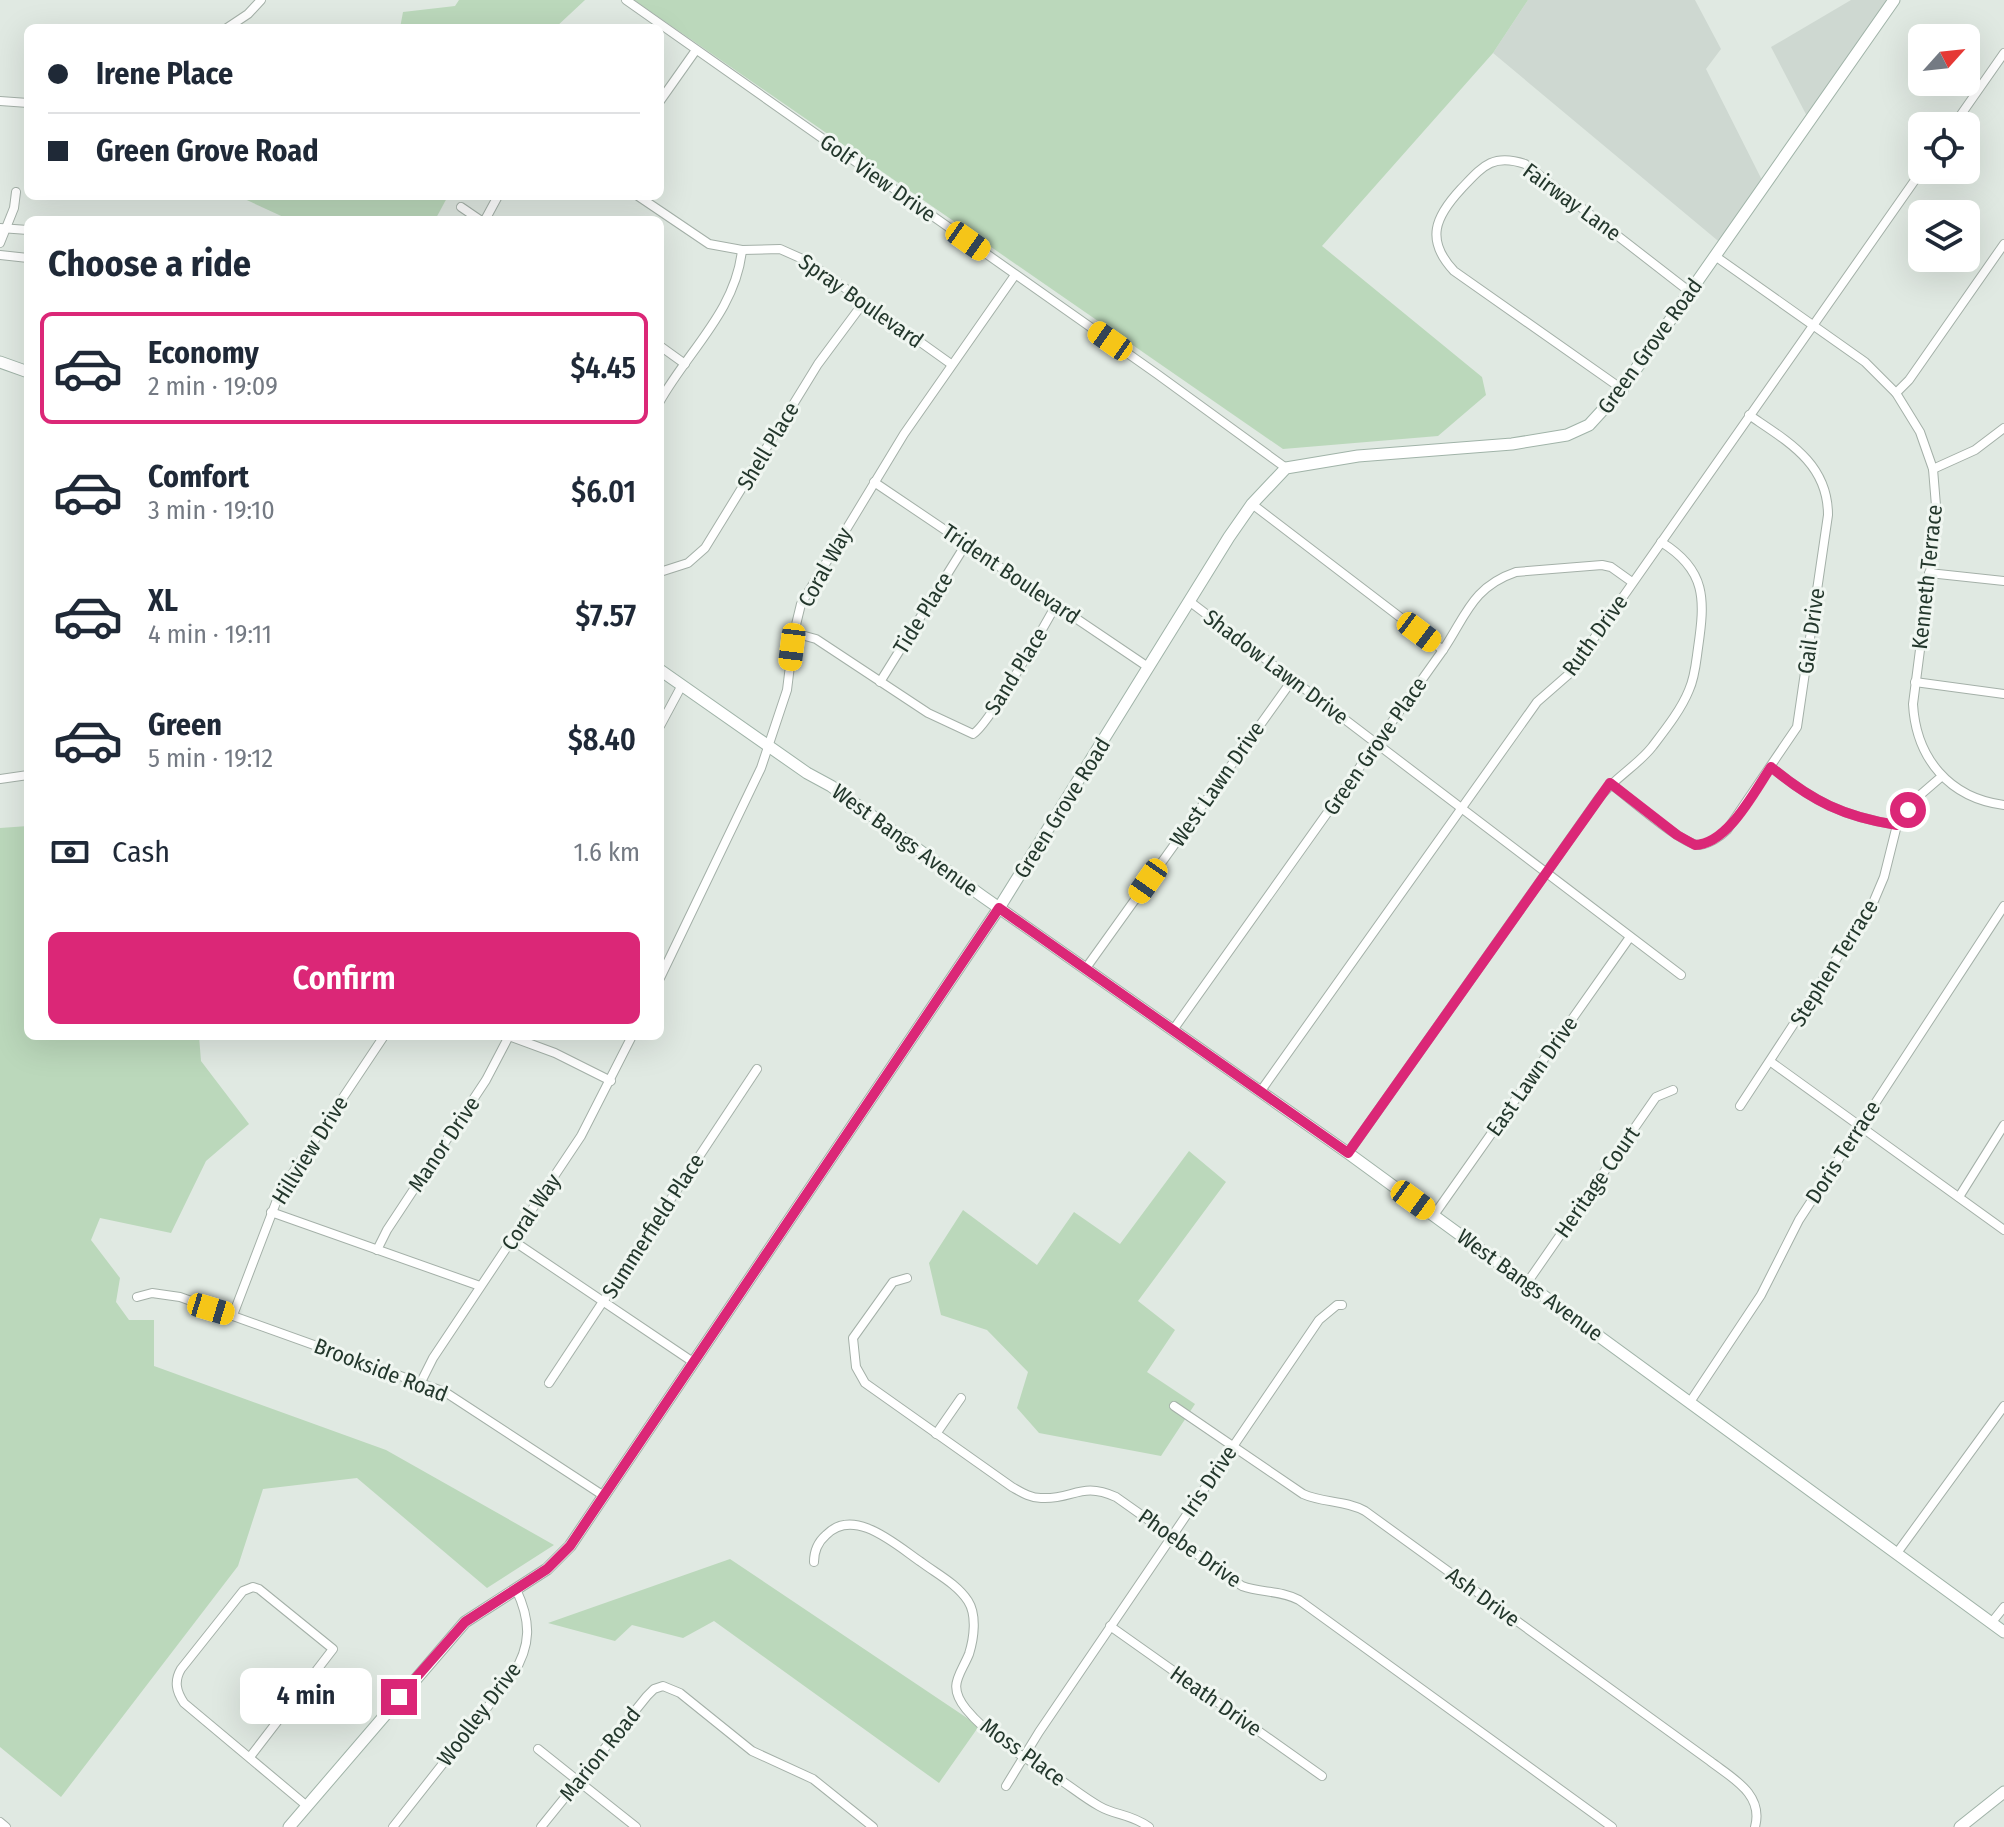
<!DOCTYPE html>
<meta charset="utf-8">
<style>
:root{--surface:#fff;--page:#f2f2f3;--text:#1f2937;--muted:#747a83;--line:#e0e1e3;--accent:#db2777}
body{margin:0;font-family:"Fira Sans Condensed",sans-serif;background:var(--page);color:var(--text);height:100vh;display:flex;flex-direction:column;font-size:30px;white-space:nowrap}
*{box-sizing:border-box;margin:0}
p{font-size:26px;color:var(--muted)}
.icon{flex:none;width:44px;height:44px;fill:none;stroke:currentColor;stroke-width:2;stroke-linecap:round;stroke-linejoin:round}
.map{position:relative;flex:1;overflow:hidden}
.panel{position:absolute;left:24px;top:216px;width:640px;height:824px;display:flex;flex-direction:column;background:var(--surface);border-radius:12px;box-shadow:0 8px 32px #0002}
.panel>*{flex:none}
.top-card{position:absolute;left:24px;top:24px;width:640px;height:176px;border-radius:12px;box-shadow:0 8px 32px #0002;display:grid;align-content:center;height:176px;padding:0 24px;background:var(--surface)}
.needle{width:52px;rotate:63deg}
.fabs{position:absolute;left:1908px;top:24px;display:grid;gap:16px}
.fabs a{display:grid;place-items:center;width:72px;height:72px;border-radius:12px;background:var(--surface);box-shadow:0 8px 32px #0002;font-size:40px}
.end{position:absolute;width:36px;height:36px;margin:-18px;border:10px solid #db2777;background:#fff;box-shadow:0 0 0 4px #fff}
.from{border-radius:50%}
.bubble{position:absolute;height:56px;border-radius:12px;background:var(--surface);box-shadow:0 8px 32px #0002;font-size:26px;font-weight:600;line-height:56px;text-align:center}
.car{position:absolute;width:24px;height:48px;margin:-24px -12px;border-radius:10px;box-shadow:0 0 6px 2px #0007;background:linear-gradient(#f5c518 24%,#345 0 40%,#f5c518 0 76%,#345 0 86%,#f5c518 0)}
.top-card b{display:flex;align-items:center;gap:28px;height:76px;font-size:30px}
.top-card b+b{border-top:2px solid var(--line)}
.top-card i{width:20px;height:20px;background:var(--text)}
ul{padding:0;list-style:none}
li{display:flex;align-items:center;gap:24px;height:112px;margin:0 16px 12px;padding:0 8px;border:4px solid transparent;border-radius:12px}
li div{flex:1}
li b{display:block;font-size:30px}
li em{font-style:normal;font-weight:600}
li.current{border-color:var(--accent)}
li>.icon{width:72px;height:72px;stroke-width:1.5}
h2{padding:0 24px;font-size:36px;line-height:96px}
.pay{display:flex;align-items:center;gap:20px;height:88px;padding:0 24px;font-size:30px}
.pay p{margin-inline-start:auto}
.cta{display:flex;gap:16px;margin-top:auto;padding:16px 24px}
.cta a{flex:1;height:92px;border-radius:12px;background:var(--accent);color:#fff;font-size:32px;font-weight:600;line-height:92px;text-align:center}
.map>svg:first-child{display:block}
.built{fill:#ced8d1}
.green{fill:#bbd8bb}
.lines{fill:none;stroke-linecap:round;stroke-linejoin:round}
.street-casing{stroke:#a4b0a8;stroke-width:10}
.secondary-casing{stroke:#a0b3a8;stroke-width:13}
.street{stroke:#fff;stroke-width:8}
.secondary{stroke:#fff;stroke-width:11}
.route{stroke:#db2777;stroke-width:10}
.labels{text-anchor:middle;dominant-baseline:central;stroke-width:6;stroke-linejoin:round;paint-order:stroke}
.street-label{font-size:22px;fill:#23372c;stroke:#f0f6f1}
</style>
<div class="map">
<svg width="2004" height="1827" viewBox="0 0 2004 1827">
<rect width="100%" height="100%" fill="#e0e9e2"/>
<g class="built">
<path d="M 1528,0 L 1695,0 L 1721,49 L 1706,69 L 1765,186 L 1723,245 L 1493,53 Z"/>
<path d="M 1851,0 L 1896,0 L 1810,122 L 1771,47 Z"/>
</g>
<g class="green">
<path d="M 459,0 L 585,0 L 555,28 L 400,28 L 403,12 L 455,6 Z"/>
<path d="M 634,0 L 1528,0 L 1493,53 L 1322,246 L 1482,377 L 1486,395 L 1438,436 L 1283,449 Z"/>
<path d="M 238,196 L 448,196 L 435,220 L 290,220 Z"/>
<path d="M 28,826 L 28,1036 L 199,1036 L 201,1061 L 249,1124 L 206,1161 L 171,1233 L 100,1218 L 91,1240 L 120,1278 L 116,1302 L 129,1320 L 154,1320 L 154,1366 L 386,1450 L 554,1545 L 487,1588 L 357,1478 L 263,1489 L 238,1566 L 61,1797 L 0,1747 L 0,828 Z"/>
<path d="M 1189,1151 L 1226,1182 L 1138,1301 L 1175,1330 L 1147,1372 L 1195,1404 L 1161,1456 L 1039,1433 L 1017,1408 L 1028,1372 L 987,1330 L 941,1315 L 929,1263 L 963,1210 L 1037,1265 L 1074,1212 L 1120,1244 Z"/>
<path d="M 730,1559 L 979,1726 L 939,1783 L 714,1621 L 683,1638 L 632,1625 L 615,1641 L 548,1623 Z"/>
</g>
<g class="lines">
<defs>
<g id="street">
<path d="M 626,0 L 1157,374 L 1286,468"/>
<path d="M 227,28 L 248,14 L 261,0"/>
<path d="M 0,101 L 28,103"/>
<path d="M 660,101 L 696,50"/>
<path d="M 1953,126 L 2004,53"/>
<path d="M 638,196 L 709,244 L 742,250 L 780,249 L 807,261 L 951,364"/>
<path d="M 461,207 L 480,220"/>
<path d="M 485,220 L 498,196"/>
<path d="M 0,228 L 28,230"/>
<path d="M 0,243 L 14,208 L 16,192"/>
<path d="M 0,255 L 28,258"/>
<path d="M 1715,256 L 1865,362 L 1896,393 L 1920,432 L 1933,469 L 1937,518 L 1913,704 C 1916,758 1949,798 2004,805"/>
<path d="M 660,346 L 685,364"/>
<path d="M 1622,389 L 1454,271 C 1425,240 1435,217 1461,189 C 1482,167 1492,153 1525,164 L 1690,292"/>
<path d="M 1896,393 L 1909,380 L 2004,244"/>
<path d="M 660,401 C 688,351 736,310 742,250"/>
<path d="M 1933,469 L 1975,450 L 2004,428"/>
<path d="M 874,482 L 1148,667"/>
<path d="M 1252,504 L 1443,650"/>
<path d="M 660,572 L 688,563 L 705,548 L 818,364 L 864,302"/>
<path d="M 1929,573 L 2004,581"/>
<path d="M 1189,601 L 1681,975"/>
<path d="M 794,633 L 816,639 L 928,713 L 973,734 C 989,725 1043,628 1056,605"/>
<path d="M 880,682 L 966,544"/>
<path d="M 1915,682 L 2004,694"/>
<path d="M 660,726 L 682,685"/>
<path d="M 1771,767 C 1812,801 1844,817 1897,825"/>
<path d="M 0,779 L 28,775"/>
<path d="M 1610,783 C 1625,795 1684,846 1699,845 C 1709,844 1720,837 1727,830 L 1797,727 L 1828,515 C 1828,463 1787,441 1749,415"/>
<path d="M 1086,968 L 1293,679"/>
<path d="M 660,978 L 761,768 L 787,690 L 794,633 L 801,604 L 904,434 L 1015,275"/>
<path d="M 1173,1030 L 1443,650 C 1466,616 1472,587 1516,572 L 1602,565 L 1611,567 L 1632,582"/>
<path d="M 509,1036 L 555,1053 L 611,1081"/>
<path d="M 1771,1062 L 2004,1230"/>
<path d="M 1260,1092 L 1537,702 L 1569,674 L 1922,170"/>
<path d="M 1740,1106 L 1873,903 L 1884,877 L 1897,825 L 1919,796 L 1941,777"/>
<path d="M 1348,1153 L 1599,798 C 1614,778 1637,766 1652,747 C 1665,730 1681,710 1689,690 C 1695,677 1696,662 1698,648 C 1705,600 1707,570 1661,542"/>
<path d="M 1959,1197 L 2004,1125"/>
<path d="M 271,1212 L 480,1286"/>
<path d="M 1434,1215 L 1630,937"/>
<path d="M 512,1240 L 693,1362"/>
<path d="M 377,1250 L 387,1230 L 486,1080 L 509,1036"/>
<path d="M 907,1278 L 893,1282 L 853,1338 L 856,1367 L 865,1383 L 1012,1487 C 1021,1492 1030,1498 1041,1498 C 1073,1500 1081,1481 1116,1497 L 1242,1586 C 1261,1593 1280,1590 1299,1600 L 1612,1827"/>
<path d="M 1527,1283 L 1656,1097 L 1673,1090"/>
<path d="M 137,1297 L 152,1293 L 180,1297 L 445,1392 L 604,1496"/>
<path d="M 233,1315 L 280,1192 L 384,1036"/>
<path d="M 421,1382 L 433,1358 L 581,1136 L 632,1036"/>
<path d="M 549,1383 L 757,1069"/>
<path d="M 1690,1402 L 1761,1295 L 1799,1220 L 2004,906"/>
<path d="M 1174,1406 L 1303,1494 C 1323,1503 1345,1500 1365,1511 L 1710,1761 C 1732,1778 1764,1794 1755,1827"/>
<path d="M 936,1434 L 961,1398"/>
<path d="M 1897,1553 L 2004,1406"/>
<path d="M 814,1562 C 814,1551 818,1542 826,1535 C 854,1506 896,1545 921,1562 C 937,1574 957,1584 968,1601 C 977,1615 974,1638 969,1654 C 960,1676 947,1685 966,1709 C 988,1736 1024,1758 1053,1775 C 1069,1785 1083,1797 1099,1806 C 1116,1816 1129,1813 1149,1827"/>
<path d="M 1992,1622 L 2004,1607"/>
<path d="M 1110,1626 L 1322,1776"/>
<path d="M 538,1749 L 636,1827"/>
<path d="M 250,1757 L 333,1649 L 259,1589 L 253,1587 L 243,1591 L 181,1669 C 174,1681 176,1691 184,1703 L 307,1806"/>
<path d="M 1006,1786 L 1039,1732 L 1319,1320 L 1337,1305 L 1342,1305"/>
<path d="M 0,1822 L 6,1827"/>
<path d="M 393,1827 L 512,1676 C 532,1645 531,1621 516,1589"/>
<path d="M 541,1827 L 647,1696 L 654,1689 L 663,1686 L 680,1693 L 752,1751 L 813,1779 L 873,1827"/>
</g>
<g id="secondary">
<path d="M 0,362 L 28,372"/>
<path d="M 660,670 L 807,773 L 831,786 L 982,896 L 1348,1153 L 2004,1632"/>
<path d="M 289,1827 L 465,1622 L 547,1569 L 570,1546 L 999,908 L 1229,537 L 1252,504 L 1286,468 L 1358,456 L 1512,444 L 1567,435 L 1589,425 L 1622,389 L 1894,0"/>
<path d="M 1960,1827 L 2004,1792"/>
</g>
</defs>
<use href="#street" class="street-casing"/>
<use href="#secondary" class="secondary-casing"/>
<use href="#street" class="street"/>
<use href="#secondary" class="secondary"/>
</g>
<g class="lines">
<path class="route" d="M 399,1697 L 465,1622 L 547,1569 L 570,1546 L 999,908 L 1348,1153 L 1610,783 L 1677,835 L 1695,845 C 1728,844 1754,792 1771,767 C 1812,801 1844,817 1897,825 L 1908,810"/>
</g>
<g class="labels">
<g class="street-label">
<text transform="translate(878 178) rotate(35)">Golf View Drive</text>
<text transform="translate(1572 202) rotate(36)">Fairway Lane</text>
<text transform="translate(861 301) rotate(35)">Spray Boulevard</text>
<text transform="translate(1650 346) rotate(-54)">Green Grove Road</text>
<text transform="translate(768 446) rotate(-59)">Shell Place</text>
<text transform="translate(825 567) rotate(-61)">Coral Way</text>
<text transform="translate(1011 574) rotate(34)">Trident Boulevard</text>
<text transform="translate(1927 577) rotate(-84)">Kenneth Terrace</text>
<text transform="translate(923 613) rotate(-58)">Tide Place</text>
<text transform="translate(1811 631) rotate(-82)">Gail Drive</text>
<text transform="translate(1595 635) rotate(-54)">Ruth Drive</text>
<text transform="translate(1276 667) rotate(37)">Shadow Lawn Drive</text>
<text transform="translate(1016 671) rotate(-58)">Sand Place</text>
<text transform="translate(1375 746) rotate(-55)">Green Grove Place</text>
<text transform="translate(1217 784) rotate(-55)">West Lawn Drive</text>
<text transform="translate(1062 808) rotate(-58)">Green Grove Road</text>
<text transform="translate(905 840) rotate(36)">West Bangs Avenue</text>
<text transform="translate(1834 963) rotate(-58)">Stephen Terrace</text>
<text transform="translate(1532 1076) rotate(-55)">East Lawn Drive</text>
<text transform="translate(444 1144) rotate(-56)">Manor Drive</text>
<text transform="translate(310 1150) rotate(-58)">Hillview Drive</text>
<text transform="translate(1843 1152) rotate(-57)">Doris Terrace</text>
<text transform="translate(1597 1182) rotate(-55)">Heritage Court</text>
<text transform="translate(531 1212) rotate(-56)">Coral Way</text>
<text transform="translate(653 1226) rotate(-57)">Summerfield Place</text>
<text transform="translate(1530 1285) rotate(36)">West Bangs Avenue</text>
<text transform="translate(381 1370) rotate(21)">Brookside Road</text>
<text transform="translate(1209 1481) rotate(-56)">Iris Drive</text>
<text transform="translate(1190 1548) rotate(35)">Phoebe Drive</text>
<text transform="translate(1483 1597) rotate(36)">Ash Drive</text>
<text transform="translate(1216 1701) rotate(35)">Heath Drive</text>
<text transform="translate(479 1714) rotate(-53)">Woolley Drive</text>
<text transform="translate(1023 1752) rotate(36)">Moss Place</text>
<text transform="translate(600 1754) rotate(-51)">Marion Road</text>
</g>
</g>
</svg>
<div class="fabs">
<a><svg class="needle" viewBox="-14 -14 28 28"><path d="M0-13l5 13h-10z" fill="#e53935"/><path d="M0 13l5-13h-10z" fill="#747a83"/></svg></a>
<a><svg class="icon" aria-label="locate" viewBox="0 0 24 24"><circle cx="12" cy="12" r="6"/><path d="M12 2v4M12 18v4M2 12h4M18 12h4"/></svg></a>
<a><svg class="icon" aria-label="layers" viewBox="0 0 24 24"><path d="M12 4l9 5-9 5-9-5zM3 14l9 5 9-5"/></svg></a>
</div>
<i class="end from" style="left:1908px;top:810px"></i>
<i class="end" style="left:399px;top:1697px"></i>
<div class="bubble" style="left:240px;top:1668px;width:132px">4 min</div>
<i class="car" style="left:968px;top:241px;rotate:125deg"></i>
<i class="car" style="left:1110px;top:341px;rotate:305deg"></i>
<i class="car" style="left:1419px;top:632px;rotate:127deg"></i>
<i class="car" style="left:792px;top:647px;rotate:187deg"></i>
<i class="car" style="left:1148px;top:881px;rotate:215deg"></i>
<i class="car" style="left:1413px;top:1200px;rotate:126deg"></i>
<i class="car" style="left:211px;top:1309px;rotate:107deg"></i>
<div class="top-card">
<b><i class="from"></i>Irene Place</b>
<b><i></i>Green Grove Road</b>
</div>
<section class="panel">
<h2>Choose a ride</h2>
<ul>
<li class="current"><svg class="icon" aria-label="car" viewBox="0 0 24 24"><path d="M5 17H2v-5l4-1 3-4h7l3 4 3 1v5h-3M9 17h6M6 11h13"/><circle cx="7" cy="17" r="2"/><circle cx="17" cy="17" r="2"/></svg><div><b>Economy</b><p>2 min · 19:09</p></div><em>$4.45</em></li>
<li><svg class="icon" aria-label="car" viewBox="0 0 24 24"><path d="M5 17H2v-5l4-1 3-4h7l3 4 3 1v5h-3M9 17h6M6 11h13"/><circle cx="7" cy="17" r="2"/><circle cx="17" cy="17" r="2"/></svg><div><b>Comfort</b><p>3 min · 19:10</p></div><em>$6.01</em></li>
<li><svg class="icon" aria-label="car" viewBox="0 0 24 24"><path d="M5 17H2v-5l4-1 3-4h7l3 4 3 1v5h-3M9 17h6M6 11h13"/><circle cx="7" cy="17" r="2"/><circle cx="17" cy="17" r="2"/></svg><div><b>XL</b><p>4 min · 19:11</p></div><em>$7.57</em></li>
<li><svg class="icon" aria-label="car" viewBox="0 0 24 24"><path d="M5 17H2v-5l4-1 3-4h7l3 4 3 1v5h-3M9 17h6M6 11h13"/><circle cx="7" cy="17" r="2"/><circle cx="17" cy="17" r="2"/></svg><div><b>Green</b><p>5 min · 19:12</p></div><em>$8.40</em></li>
</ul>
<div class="pay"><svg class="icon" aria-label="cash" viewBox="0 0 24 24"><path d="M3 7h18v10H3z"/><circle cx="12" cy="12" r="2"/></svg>Cash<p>1.6 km</p></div>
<div class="cta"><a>Confirm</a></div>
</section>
</div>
